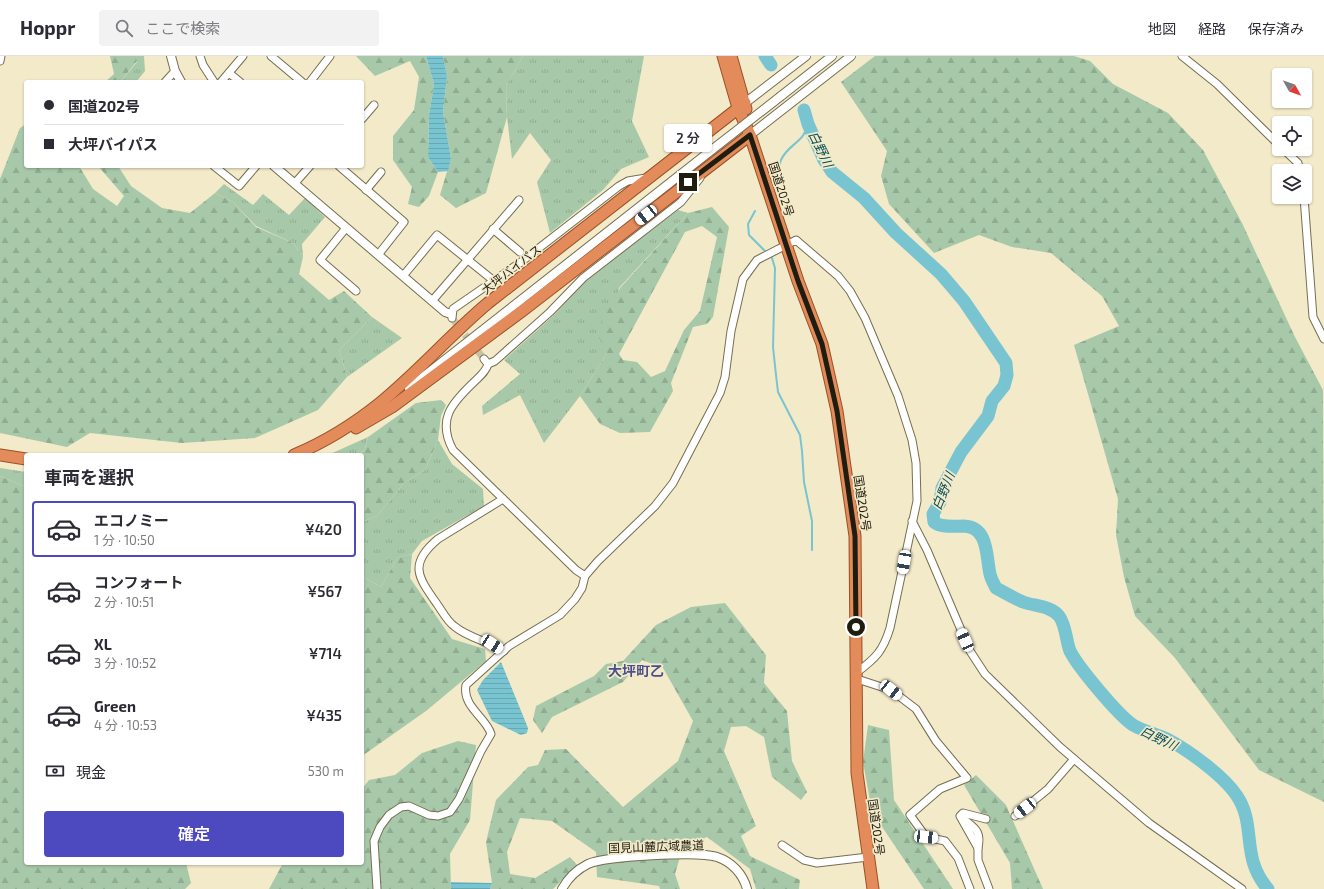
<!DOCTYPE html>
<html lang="ja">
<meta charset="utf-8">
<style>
:root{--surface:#fff;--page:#f2f2f3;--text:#2b2b33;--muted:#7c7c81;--line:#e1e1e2;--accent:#4d49bf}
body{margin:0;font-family:"Exo 2","Noto Sans JP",sans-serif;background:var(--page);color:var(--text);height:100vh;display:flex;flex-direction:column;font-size:15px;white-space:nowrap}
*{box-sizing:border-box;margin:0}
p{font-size:13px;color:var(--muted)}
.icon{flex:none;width:22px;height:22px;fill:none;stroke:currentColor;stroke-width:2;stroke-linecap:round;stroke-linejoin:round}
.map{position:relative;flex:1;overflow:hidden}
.drawer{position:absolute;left:24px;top:397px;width:340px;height:412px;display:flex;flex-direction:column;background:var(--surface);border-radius:4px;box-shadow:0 1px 3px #0004}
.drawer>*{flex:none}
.banner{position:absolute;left:24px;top:24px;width:340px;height:88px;border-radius:4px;box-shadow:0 1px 3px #0004;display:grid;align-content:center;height:88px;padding:0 20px;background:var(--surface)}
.needle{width:26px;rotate:130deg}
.buttons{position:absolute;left:1272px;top:12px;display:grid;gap:8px}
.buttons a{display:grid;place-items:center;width:40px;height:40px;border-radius:4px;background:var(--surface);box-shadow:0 1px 3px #0004;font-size:20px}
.end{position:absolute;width:18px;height:18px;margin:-9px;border:5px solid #1f1c10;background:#fff;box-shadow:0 0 0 2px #fff}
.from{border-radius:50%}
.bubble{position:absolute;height:28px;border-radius:4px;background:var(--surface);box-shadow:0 1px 3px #0004;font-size:13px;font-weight:600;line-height:28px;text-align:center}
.car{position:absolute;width:12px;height:24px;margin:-12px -6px;border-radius:5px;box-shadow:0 0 3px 1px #0007;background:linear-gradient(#fff 24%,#345 0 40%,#fff 0 76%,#345 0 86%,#fff 0)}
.banner b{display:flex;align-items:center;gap:14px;height:38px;font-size:15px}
.banner b+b{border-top:1px solid var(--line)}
.banner i{width:10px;height:10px;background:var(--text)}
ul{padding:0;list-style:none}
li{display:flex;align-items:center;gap:12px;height:56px;margin:0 8px 6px;padding:0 12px;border:2px solid transparent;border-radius:4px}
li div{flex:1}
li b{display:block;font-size:15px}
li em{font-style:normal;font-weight:600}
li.active{border-color:var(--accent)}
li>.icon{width:36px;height:36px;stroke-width:1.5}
h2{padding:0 20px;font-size:18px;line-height:48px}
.pay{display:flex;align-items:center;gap:10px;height:44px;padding:0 20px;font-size:15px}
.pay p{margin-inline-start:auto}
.cta{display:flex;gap:8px;margin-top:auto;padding:8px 20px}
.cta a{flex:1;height:46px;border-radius:4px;background:var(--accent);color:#fff;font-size:16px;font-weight:600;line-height:46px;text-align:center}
header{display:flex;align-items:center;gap:24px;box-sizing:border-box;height:56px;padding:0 20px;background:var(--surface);border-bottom:1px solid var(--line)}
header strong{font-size:19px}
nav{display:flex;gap:22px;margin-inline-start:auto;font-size:14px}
.search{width:280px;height:36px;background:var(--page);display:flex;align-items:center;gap:10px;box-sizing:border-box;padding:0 14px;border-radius:4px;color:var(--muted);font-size:15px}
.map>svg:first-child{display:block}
.grass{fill:url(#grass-tufts)}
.forest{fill:url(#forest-firs);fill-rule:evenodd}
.water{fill:url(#water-rules)}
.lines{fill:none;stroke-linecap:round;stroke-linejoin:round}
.stream{stroke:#79c4d1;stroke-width:2}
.river{stroke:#79c4d1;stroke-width:13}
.minor-tunnel{stroke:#c8c1a4;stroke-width:7;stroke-dasharray:7 3.5;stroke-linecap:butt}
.minor-casing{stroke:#756e50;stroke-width:9}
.tertiary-casing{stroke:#756e50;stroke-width:10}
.trunk-casing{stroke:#9a5126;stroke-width:13}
.minor{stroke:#fff;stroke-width:7}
.tertiary{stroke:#fff;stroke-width:8}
.trunk{stroke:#e38b5b;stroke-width:11}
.tertiary-bridge-casing{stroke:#756e50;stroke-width:10;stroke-linecap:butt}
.tertiary-bridge{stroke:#fff;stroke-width:8}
.route{stroke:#1f1c10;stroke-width:5}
.labels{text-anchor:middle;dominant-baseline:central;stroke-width:3.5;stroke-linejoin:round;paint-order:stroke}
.street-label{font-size:12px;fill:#1f1c10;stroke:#f2eac9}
.water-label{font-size:13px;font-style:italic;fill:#094e58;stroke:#f2eac9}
.quarter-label{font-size:14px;font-weight:bold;fill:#4a4e8c;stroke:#f2eac9}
</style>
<header>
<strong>Hoppr</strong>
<div class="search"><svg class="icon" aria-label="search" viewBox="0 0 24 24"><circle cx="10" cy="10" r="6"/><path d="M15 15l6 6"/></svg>ここで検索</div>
<nav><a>地図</a><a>経路</a><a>保存済み</a></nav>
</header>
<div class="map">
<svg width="1324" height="833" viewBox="0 0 1324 833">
<defs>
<pattern id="grass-tufts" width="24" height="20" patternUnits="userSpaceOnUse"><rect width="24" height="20" fill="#a8c9a9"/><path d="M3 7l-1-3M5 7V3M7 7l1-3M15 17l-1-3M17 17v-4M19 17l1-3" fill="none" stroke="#90ac90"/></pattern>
<pattern id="forest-firs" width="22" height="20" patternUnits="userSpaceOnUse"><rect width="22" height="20" fill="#a8c9a9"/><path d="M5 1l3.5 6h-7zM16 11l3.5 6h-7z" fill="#90ac90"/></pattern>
<pattern id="water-rules" width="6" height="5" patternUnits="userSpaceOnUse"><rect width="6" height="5" fill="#79c4d1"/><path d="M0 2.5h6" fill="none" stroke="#68a8b2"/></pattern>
</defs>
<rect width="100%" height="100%" fill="#f2eac9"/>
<g class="grass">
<path d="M 136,0 L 144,0 L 145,15 L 136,26 L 120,26 L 137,6 Z"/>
<path d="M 523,0 L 644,0 L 632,65 L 649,101 L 621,113 L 603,134 L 550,177 L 537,126 L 551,104 L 530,77 L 512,103 L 507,61 L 506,30 Z"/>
<path d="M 224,128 L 253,149 L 263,138 L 289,159 L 305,142 L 325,161 L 302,188 L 303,201 L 293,187 L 256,170 L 233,146 L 215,137 Z"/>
<path d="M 678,154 L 688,157 L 619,232 L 607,297 L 580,340 L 544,387 L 520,339 L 483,359 L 482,350 L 520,318 L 504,304 L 555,258 L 587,223 Z"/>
<path d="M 372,261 L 402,282 L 347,321 L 339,294 Z"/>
<path d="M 368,381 L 365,393 L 359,399 L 328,399 Z"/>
<path d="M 438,384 L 452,408 L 483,433 L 484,450 L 422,485 L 412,498 L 398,501 L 381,531 L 362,520 L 362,466 L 377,460 L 404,427 L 425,414 Z"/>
<path d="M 0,412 L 26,416 L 26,431 L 0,420 Z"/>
</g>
<g class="forest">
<path d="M 110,0 L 136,0 L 137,5 L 120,26 L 105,26 L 114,18 Z"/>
<path d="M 356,0 L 426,0 L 434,28 L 429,59 L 428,101 L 438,116 L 429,140 L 419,151 L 408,148 L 412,131 L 393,104 L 393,80 L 414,54 L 419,21 L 410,5 L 375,20 Z"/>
<path d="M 443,0 L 523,0 L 506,30 L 507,61 L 486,137 L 456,152 L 440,139 L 451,102 L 443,56 L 447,20 Z"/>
<path d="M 875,0 L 1074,0 L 1090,5 L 1113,28 L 1168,57 L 1203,94 L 1242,167 L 1295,281 L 1323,334 L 1324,746 L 1259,714 L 1175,602 L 1135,560 L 1124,521 L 1116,479 L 1118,443 L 1074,289 L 1119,270 L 1102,240 L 1051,197 L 1012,191 L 979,179 L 934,197 L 889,148 L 881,120 L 887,95 L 841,26 Z"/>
<path d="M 26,68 L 26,110 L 79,110 L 93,133 L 117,150 L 124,140 L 98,110 L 118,110 L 131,130 L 162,152 L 190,157 L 215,137 L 233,146 L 256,171 L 293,187 L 303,201 L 299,218 L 329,244 L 344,235 L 372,261 L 339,294 L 347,321 L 318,354 L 255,382 L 182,387 L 90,377 L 67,391 L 0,377 L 0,123 L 20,72 Z"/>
<path d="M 712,151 L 729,171 L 713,261 L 707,268 L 693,271 L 671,327 L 673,335 L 650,376 L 620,377 L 600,368 L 580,340 L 607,297 L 596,276 L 620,232 L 688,157 ZM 702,170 L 717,181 L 700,255 L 684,274 L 665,315 L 651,321 L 637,306 L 623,304 L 619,298 L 685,176 Z"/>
<path d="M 441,344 L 446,349 L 441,360 L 438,384 L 425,414 L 404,427 L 377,460 L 362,466 L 362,399 L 359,399 L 365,393 L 368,381 L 416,347 Z"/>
<path d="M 0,420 L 26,431 L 26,807 L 186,807 L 191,827 L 185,833 L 0,833 Z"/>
<path d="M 412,498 L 410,522 L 452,583 L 485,593 L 486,605 L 426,655 L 362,700 L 362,520 L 381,531 L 398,501 Z"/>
<path d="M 725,547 L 766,599 L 764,627 L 787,655 L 792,705 L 807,736 L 801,744 L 772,721 L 764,681 L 746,670 L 731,671 L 724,695 L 756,770 L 741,780 L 750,800 L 800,824 L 799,833 L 756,833 L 750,813 L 707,781 L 683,791 L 675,818 L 680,833 L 660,833 L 659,830 L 597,821 L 596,796 L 552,765 L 520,762 L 507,796 L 510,818 L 535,822 L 570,801 L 577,809 L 553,833 L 490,833 L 492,827 L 486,786 L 496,744 L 528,711 L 538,709 L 545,694 L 566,693 L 623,751 L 678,705 L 693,665 L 663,612 L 642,604 L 623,626 L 552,661 L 542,677 L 533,664 L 536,650 L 594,620 L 606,608 L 623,605 L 656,569 L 691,551 Z"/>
<path d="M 868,669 L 889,674 L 894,744 L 953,833 L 924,833 L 872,756 L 863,706 Z"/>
<path d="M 458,685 L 476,689 L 470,764 L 450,798 L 451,833 L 269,833 L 283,807 L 362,807 L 362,733 L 369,724 L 395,719 L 422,697 Z"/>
<path d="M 976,719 L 1006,749 L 1043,833 L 1012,833 L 1010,807 L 964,729 Z"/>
</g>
<g class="water">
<path d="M 426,0 L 443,0 L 447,20 L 443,56 L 451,102 L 448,115 L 438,116 L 428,101 L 429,59 L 434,28 Z"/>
<path d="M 501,606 L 528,672 L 527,677 L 521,679 L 492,665 L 477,634 L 483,624 Z"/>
<path d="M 451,826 L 492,827 L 490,833 L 451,833 Z"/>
</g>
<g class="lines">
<g class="stream">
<path d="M 779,120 C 779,115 779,109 781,104 C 788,88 804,87 808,68"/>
<path d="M 755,155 L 748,168 L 749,179 L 772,202 L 775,212 L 773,291 L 776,319 L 778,336 L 800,379 L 802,395 L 804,426 L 812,465 L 812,494"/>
</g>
<g class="river">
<path d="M 765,0 L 771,9"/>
<path d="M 804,54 L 808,68 L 824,104 L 832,116 L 864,142 L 896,177 L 941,218 L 964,245 L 1006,307 L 1007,319 L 1004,330 L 992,345 L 988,360 L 961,396 L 942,432 L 940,446 L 933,458 L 934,466 C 941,472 955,470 964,470 C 989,471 986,501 990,518 C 991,523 994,528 996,532 C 1005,537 1014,542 1023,546 C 1034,550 1051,550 1059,560 C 1066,569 1066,585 1070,595 C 1078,611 1118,659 1133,669 C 1143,675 1156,678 1167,683 C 1188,694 1224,720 1237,740 C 1257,770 1240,801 1268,833"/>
</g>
<path class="minor-tunnel" d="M 452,262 L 484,303"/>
<defs>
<g id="minor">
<path d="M 200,0 L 203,9 L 214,26"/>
<path d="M 271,0 L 302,26"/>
<path d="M 1182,0 L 1217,28 L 1279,89"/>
<path d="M 0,5 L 1,0"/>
<path d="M 229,17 L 240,26"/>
<path d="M 165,26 L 175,15"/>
<path d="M 221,26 L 243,0"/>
<path d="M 310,26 L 330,0"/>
<path d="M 362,63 L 374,49"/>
<path d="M 1283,93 L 1298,107 L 1300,115"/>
<path d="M 214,110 L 239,130 L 256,110"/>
<path d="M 339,110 L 404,166 L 378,199"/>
<path d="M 295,127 L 310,110"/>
<path d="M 366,134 L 381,116"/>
<path d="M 1304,141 L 1313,261 L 1324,283"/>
<path d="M 346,172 L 320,204 L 356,235"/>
<path d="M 493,173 L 520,196"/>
<path d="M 403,220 L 437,179 L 494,225"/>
<path d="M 432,245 L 519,144"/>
<path d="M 452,262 L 453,253 L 521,206 L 619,130 L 628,125 L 646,122"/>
<path d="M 484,303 L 488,308 L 495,305 L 550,256 L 583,222 L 681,146 L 700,122"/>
<path d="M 488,308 C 486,316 479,321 473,327 C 451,348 437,364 453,394 L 576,514 L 585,520"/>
<path d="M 503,443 L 438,483 C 408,508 418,521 437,548 C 442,555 447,565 454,570 C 468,582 488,585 504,595"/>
<path d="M 912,465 L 927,494 L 970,595 L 985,618 L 1060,691 L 1149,767 L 1242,833"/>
<path d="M 857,623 L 891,634 L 916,653 L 936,685 L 967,722 L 940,733 L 910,759 L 926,781 L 945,785 L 958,802 L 970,833"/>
<path d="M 1015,760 L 1048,733 L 1074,703"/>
<path d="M 961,761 C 974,772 982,774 978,792"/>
<path d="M 986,763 L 963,757 L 960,760 L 978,792 L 978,804 L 989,833"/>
<path d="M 782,789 L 804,804 L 817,807 L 868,801"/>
<path d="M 377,833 L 374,785 L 380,771 L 389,759 L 401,751 L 409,750 L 429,759 L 438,760 L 450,756 L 459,743 L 481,695 L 491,678 C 486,661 462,651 466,629 L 509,590 L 560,559 L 575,543 L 582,532 L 585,520 L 598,505 L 655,450 L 673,427 L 720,337 L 725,321 L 731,275 L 743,223 L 757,204 L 796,184 L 838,220 L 850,235 L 865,262 L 898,340 L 912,384 L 916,407 L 917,445 L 890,572 C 883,595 876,602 856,617"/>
</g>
<g id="tertiary">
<path d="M 171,0 L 175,15 L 181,26"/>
<path d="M 781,40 L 832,0"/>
<path d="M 745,47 L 806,0"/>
<path d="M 750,79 L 851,0"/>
<path d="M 274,110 L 445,256 L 451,258"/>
<path d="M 409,332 L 713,93"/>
<path d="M 562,833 C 568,822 576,814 588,808 C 605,800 699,795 717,801 C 732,806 743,818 747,833"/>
</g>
<g id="trunk">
<path d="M 723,0 L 738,52 L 750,79 L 798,225 L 822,288 L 837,355 L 855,480 L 857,717 L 873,833"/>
<path d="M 731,0 L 746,53"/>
<path d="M 356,372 L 392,351 L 522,255 L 750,79"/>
<path d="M 0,399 L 26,403"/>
<path d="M 294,399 C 325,386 354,368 380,347 C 418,316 450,279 488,247 L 745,47"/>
</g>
</defs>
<use href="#minor" class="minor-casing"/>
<use href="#tertiary" class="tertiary-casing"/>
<use href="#trunk" class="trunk-casing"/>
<use href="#minor" class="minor"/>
<use href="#tertiary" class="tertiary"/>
<use href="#trunk" class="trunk"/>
<defs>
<path id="tertiary-bridge" d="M 713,93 L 781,40"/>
</defs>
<use href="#tertiary-bridge" class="tertiary-bridge-casing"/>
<use href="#tertiary-bridge" class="tertiary-bridge"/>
</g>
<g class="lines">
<path class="route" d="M 688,126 L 750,79 L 798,225 L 822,288 L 837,355 L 855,480 L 856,571"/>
</g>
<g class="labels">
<g class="street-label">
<text transform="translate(782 133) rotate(72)">国道202号</text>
<text transform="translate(511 213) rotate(-38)">大坪バイパス</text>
<text transform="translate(863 447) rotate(81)">国道202号</text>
<text transform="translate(877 771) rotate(82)">国道202号</text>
<text transform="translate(656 790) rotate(-2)">国見山麓広域農道</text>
</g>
<g class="water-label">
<text transform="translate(821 93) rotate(64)">白野川</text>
<text transform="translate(943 435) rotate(-68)">白野川</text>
<text transform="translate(1159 682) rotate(26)">白野川</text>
</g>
<g class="quarter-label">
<text x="636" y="614">大坪町乙</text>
</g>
</g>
</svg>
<div class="buttons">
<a><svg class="needle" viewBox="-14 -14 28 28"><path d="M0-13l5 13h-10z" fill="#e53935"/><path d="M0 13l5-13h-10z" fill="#7c7c81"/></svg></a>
<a><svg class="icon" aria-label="locate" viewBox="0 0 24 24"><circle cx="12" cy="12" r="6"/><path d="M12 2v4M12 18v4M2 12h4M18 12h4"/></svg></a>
<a><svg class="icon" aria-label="layers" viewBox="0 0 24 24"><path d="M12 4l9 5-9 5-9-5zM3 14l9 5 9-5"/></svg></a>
</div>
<i class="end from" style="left:856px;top:571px"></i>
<i class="end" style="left:688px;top:126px"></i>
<div class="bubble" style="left:664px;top:68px;width:48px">2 分</div>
<i class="car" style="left:646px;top:159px;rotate:232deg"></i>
<i class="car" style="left:904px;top:506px;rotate:190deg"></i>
<i class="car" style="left:965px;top:584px;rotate:336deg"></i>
<i class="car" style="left:492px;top:588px;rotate:123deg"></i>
<i class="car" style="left:891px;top:634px;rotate:128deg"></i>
<i class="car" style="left:1025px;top:752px;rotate:232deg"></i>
<i class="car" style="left:926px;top:781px;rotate:96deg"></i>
<div class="banner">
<b><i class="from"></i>国道202号</b>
<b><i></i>大坪バイパス</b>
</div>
<section class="drawer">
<h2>車両を選択</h2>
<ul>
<li class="active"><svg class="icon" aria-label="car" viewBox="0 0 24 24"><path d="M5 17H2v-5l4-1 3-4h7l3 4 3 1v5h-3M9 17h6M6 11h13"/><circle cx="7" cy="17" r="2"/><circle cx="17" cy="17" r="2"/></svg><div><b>エコノミー</b><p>1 分 · 10:50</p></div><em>¥420</em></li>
<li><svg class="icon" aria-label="car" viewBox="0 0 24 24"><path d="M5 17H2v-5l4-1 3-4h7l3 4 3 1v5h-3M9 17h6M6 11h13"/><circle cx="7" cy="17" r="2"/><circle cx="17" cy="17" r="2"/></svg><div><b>コンフォート</b><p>2 分 · 10:51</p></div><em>¥567</em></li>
<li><svg class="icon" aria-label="car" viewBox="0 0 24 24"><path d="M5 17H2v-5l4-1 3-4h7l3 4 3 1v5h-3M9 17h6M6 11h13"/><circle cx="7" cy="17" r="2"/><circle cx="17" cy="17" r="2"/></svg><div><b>XL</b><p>3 分 · 10:52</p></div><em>¥714</em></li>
<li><svg class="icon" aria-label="car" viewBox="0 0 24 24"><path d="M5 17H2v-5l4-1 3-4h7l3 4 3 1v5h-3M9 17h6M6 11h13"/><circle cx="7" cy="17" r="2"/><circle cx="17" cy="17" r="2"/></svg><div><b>Green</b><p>4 分 · 10:53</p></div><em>¥435</em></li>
</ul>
<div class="pay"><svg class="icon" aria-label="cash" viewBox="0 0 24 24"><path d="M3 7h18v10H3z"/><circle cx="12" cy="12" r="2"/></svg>現金<p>530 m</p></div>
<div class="cta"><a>確定</a></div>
</section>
</div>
